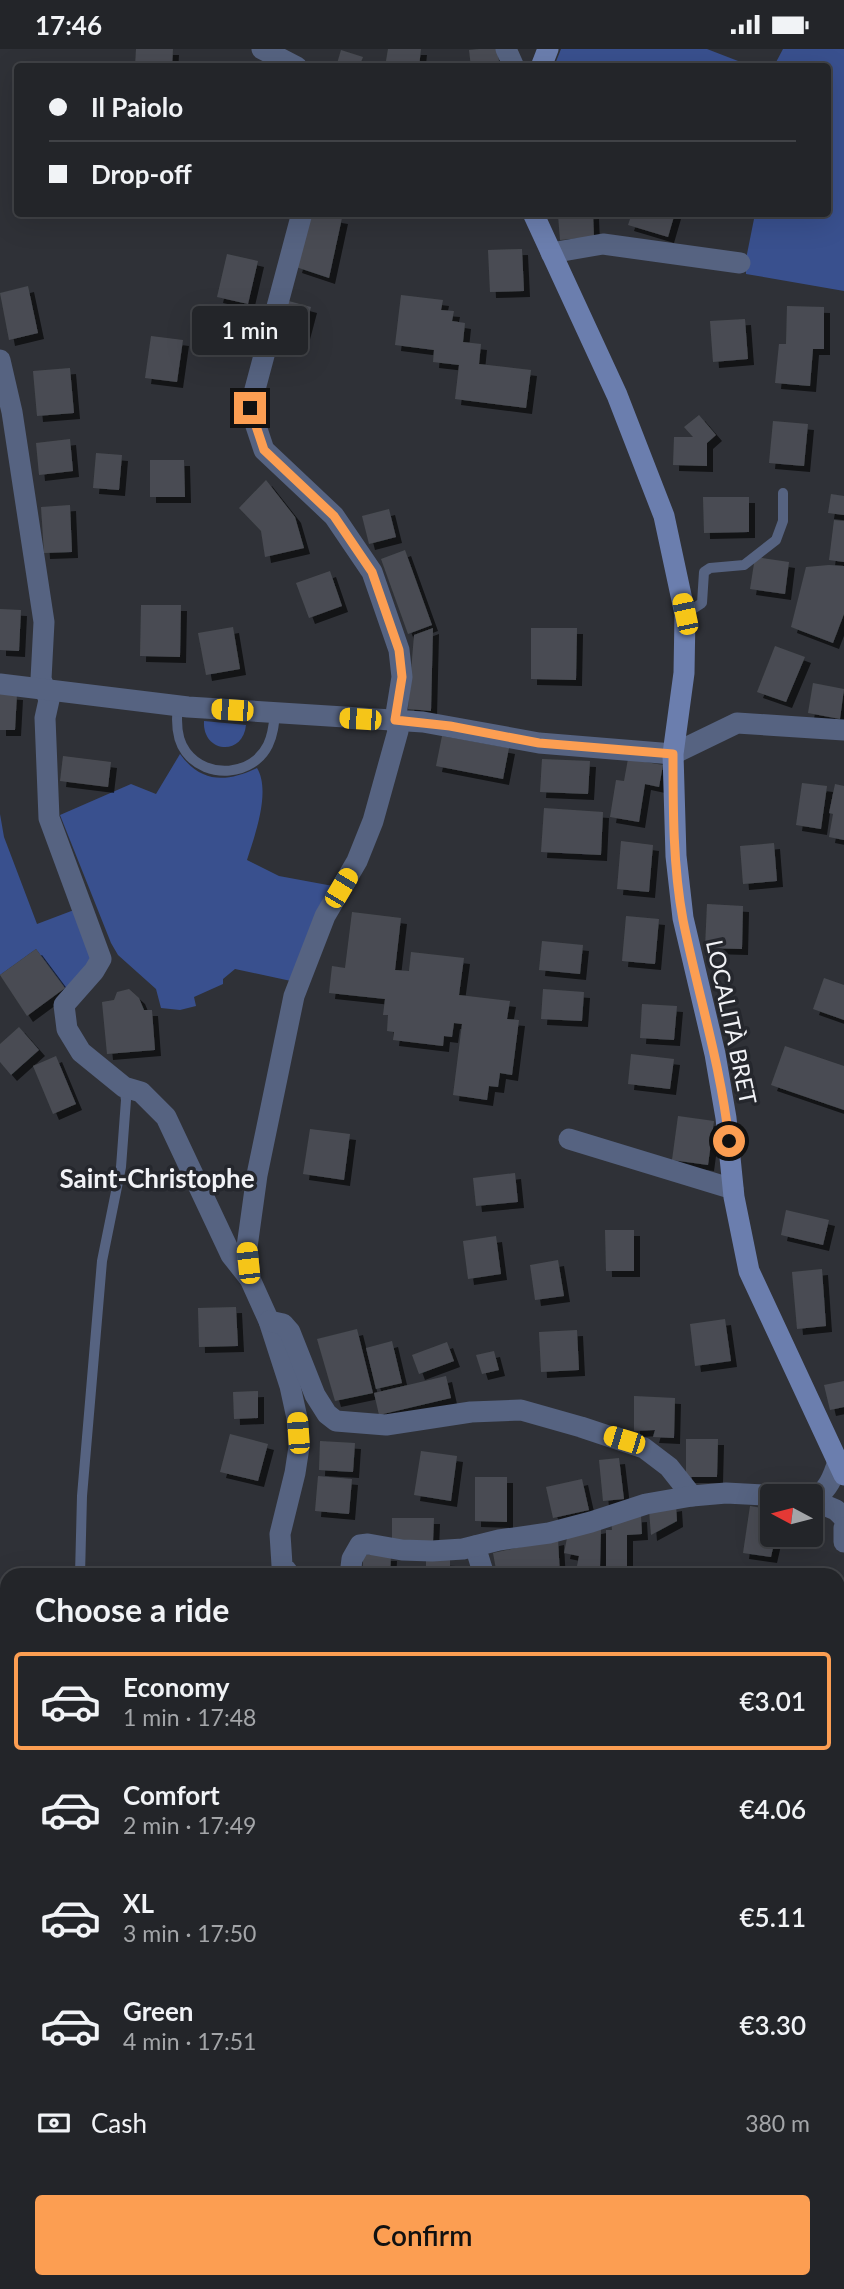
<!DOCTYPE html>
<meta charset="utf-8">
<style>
:root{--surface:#232529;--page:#2f3135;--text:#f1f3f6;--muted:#a3a5a8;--line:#404246;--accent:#fc9e52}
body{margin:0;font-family:Lato,sans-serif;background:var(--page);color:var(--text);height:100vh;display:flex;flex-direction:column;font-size:26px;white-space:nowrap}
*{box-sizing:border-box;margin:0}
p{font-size:23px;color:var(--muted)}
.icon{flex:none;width:38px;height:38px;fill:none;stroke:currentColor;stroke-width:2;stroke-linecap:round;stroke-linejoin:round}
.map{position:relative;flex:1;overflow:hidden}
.details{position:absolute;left:0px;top:1519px;width:845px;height:721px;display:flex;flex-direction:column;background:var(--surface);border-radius:21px 21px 0 0;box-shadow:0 7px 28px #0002,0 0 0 2px var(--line)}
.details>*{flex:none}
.top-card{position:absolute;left:14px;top:14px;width:817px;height:154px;border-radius:7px;box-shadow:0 7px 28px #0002,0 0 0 2px var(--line);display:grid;align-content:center;height:154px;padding:0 35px;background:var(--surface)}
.needle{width:46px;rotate:277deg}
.fabs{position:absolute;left:760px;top:1435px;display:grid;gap:14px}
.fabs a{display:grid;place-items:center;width:63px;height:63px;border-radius:7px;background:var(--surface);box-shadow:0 7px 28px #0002,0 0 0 2px var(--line);font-size:35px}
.end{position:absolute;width:32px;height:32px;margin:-16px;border:9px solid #fc9e52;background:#111;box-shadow:0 0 0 4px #111}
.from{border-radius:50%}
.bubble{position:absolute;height:49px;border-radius:7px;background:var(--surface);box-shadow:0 7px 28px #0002,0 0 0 2px var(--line);font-size:23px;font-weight:600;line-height:49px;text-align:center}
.car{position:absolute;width:21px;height:42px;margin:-21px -10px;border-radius:9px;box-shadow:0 0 5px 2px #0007;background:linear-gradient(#f5c518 24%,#345 0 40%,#f5c518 0 76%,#345 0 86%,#f5c518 0)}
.top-card b{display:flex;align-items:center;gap:24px;height:66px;font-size:26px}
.top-card b+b{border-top:2px solid var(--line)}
.top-card i{width:18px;height:18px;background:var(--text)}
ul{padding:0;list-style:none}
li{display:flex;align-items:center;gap:21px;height:98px;margin:0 14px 10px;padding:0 21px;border:4px solid transparent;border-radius:7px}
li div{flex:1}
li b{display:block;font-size:26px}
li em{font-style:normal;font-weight:600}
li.current{border-color:var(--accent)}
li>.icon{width:63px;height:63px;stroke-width:1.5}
h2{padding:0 35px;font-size:32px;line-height:84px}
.pay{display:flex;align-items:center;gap:18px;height:77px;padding:0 35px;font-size:26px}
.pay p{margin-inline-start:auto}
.primary-button{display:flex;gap:14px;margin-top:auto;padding:14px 35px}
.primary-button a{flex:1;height:80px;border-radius:7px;background:var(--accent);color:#111;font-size:28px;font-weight:600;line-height:80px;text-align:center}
.status{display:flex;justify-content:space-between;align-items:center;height:49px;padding:0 35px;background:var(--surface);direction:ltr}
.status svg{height:19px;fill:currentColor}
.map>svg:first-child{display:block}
.green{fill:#39508e}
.building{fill:#494c52;filter:url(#shadow)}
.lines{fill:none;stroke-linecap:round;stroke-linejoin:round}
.lane{stroke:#566381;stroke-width:10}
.street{stroke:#566381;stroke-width:21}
.secondary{stroke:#6b7eae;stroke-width:21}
.route{stroke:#fc9e52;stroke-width:9}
.labels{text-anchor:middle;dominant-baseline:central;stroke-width:7;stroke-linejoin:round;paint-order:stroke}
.street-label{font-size:23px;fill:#f1f2f6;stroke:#25272d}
.quarter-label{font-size:26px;font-weight:bold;fill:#f1f2f6;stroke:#25272d}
</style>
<div class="status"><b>17:46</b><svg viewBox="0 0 49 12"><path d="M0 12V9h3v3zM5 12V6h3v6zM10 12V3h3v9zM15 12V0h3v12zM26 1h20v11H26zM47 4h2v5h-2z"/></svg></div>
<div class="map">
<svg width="844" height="2240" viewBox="0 0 844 2240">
<defs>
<filter id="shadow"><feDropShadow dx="6" dy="6" stdDeviation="0" flood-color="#0009"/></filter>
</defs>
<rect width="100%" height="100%" fill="#2f3137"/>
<g class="green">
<path d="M 561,0 L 707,0 L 751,17 L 612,18 L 592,13 L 555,15 Z"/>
<path d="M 783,0 L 844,0 L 844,242 L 746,225 L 746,210 L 755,165 L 828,164 L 828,18 L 774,17 Z"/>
<path d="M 204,672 L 246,676 C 243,708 202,704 204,672 Z"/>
<path d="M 180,705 C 202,735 227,733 257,719 C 271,742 255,786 247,811 L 279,827 L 333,837 L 291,932 L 235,920 L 223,930 L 223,935 L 194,948 L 196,957 L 180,961 L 161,959 L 156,940 L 118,906 L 111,894 L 60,766 L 131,735 L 156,745 Z"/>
<path d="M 0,765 L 4,788 L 37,875 L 74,861 L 91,910 L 77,931 L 65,939 L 36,900 L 0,926 Z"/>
<path d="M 560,2233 L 632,2233 L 636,2240 L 541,2240 Z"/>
</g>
<g class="building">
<path d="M 136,0 L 173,0 L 172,18 L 135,18 Z"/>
<path d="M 388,0 L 421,0 L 419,18 L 385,18 Z"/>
<path d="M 479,0 L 497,0 L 500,18 L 471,18 L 469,1 Z"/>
<path d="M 341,1 L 363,8 L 359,18 L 336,18 Z"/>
<path d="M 312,164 L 342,169 L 329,229 L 296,218 Z"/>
<path d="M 593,164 L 594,188 L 560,191 L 558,166 Z"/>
<path d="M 632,164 L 675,164 L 668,188 L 628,176 Z"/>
<path d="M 522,200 L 524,242 L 490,243 L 488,201 Z"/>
<path d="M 227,205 L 258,212 L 248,255 L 217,248 Z"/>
<path d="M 28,237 L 38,284 L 9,291 L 0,244 Z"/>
<path d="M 401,246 L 443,251 L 441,261 L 454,262 L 452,272 L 465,274 L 463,293 L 481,295 L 479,315 L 531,321 L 526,359 L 455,350 L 459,316 L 433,313 L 434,301 L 395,296 Z"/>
<path d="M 285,251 L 311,258 L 302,292 L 276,285 Z"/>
<path d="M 787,257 L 824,258 L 824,300 L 813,300 L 810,337 L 775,334 L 779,295 L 786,295 Z"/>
<path d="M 745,270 L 748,310 L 713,313 L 710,272 Z"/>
<path d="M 151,287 L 183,291 L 177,333 L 145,329 Z"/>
<path d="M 70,319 L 74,364 L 37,367 L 33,322 Z"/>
<path d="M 699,366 L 716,386 L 707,394 L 707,417 L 673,416 L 674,388 L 693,388 L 684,378 Z"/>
<path d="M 773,372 L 808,375 L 804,417 L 769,414 Z"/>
<path d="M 70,390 L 73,422 L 39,426 L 36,394 Z"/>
<path d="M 96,404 L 122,406 L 119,441 L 93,439 Z"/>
<path d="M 150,411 L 184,411 L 185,448 L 150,448 Z"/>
<path d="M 266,431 L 295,468 L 304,499 L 265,508 L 261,482 L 239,459 Z"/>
<path d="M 831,445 L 844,447 L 844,466 L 828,464 Z"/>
<path d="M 703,448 L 749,448 L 749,483 L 704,484 Z"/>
<path d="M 70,456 L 72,503 L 44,504 L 41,458 Z"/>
<path d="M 389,460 L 396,488 L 369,495 L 362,467 Z"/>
<path d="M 834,471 L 844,472 L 844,513 L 829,511 Z"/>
<path d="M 405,501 L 432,576 L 408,585 L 381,510 Z"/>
<path d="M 755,508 L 789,513 L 785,545 L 750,540 Z"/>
<path d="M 829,516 L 844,517 L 844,565 L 833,594 L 791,578 L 806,518 Z"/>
<path d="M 330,522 L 342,557 L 309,569 L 296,534 Z"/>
<path d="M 141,556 L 181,556 L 180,608 L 140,607 Z"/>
<path d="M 0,560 L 21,561 L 19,602 L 0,601 Z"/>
<path d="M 233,578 L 240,620 L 206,626 L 198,584 Z"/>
<path d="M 433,579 L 431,662 L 408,660 L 414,586 Z"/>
<path d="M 531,579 L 577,579 L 576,631 L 531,630 Z"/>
<path d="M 775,597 L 805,608 L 786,653 L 757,643 Z"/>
<path d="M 813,634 L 844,640 L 840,670 L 808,664 Z"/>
<path d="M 0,644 L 17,645 L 15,681 L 0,681 Z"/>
<path d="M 442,687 L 509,699 L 503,730 L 436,717 Z"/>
<path d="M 63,707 L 111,713 L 108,738 L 60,732 Z"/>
<path d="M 542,710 L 590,712 L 588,745 L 540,743 Z"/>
<path d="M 628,710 L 663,716 L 659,738 L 645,735 L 639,773 L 610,768 L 616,731 L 624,732 Z"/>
<path d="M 802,734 L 827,737 L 821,780 L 796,776 Z"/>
<path d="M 835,735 L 844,737 L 844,791 L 829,788 L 833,765 L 829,764 Z"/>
<path d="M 544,759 L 603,763 L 601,806 L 541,803 Z"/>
<path d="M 621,792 L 653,796 L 649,843 L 617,840 Z"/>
<path d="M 774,794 L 777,832 L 743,835 L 740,797 Z"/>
<path d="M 707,855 L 743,857 L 742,900 L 705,899 Z"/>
<path d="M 352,863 L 401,869 L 395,921 L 409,922 L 411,903 L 464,909 L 459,946 L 510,952 L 507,970 L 519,971 L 512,1026 L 500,1024 L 498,1038 L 489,1037 L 487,1051 L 453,1046 L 462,975 L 454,974 L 452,988 L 444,987 L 443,997 L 393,991 L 394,983 L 387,982 L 388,966 L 383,966 L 385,950 L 329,944 L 332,917 L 345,919 Z"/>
<path d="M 626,867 L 659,870 L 655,915 L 622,912 Z"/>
<path d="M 542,892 L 583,896 L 580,925 L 539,921 Z"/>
<path d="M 36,900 L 65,939 L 27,967 L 0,926 Z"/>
<path d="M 824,929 L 844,936 L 844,971 L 813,960 Z"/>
<path d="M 129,940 L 139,949 L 144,961 L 152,961 L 155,1001 L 107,1005 L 102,953 L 114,951 L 117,943 Z"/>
<path d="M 543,940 L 584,943 L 582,972 L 541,970 Z"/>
<path d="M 642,955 L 677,957 L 674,991 L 640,989 Z"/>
<path d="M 19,978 L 39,1001 L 11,1026 L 0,1013 L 0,995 Z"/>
<path d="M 785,997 L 844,1017 L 844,1061 L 771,1036 Z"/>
<path d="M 631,1005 L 674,1010 L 670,1040 L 628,1035 Z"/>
<path d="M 56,1007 L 76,1055 L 53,1065 L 33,1017 Z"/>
<path d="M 678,1067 L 714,1072 L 708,1116 L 672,1111 Z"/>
<path d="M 310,1080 L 350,1085 L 344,1131 L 303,1125 Z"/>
<path d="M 515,1124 L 518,1153 L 476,1157 L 473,1129 Z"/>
<path d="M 786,1161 L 829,1171 L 823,1196 L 781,1186 Z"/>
<path d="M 605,1181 L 634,1181 L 634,1222 L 606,1222 Z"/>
<path d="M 496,1187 L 501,1225 L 468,1230 L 463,1192 Z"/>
<path d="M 558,1211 L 564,1247 L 535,1251 L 530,1216 Z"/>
<path d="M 822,1220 L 826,1277 L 797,1280 L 792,1223 Z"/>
<path d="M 236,1258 L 238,1297 L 199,1298 L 198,1259 Z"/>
<path d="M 725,1270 L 731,1312 L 695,1317 L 690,1275 Z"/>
<path d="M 357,1280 L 373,1344 L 335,1352 L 317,1290 Z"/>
<path d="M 577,1281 L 579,1321 L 541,1323 L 539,1283 Z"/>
<path d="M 392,1292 L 402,1334 L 376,1340 L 366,1299 Z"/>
<path d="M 447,1293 L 454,1312 L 419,1325 L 412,1306 Z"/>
<path d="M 494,1302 L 499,1321 L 482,1325 L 476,1306 Z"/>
<path d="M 446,1327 L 451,1349 L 379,1366 L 374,1344 Z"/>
<path d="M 844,1332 L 844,1358 L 830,1361 L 824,1336 Z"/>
<path d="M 258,1342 L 258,1369 L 234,1370 L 233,1343 Z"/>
<path d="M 634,1347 L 675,1349 L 674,1389 L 653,1388 L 655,1381 L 634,1382 Z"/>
<path d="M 230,1385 L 268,1395 L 258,1432 L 220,1423 Z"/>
<path d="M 686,1390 L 718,1390 L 717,1428 L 686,1428 Z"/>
<path d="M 320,1392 L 355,1394 L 353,1423 L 319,1421 Z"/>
<path d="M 421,1402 L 457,1407 L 451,1452 L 414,1446 Z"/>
<path d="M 619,1409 L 624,1450 L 603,1452 L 599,1411 Z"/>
<path d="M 318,1427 L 352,1430 L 349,1465 L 315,1462 Z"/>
<path d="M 475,1428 L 507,1428 L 507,1473 L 475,1472 Z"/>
<path d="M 582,1430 L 589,1461 L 553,1469 L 546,1438 Z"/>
<path d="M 676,1456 L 677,1472 L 651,1486 L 649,1461 Z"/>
<path d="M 750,1457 L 768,1460 L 766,1475 L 772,1476 L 772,1486 L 776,1486 L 771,1508 L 743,1504 Z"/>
<path d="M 641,1467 L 642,1485 L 627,1486 L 627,1521 L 606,1522 L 606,1481 L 612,1481 L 611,1469 Z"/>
<path d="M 392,1469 L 434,1469 L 433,1493 L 392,1492 Z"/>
<path d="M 601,1478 L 600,1519 L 577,1517 L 579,1507 L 564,1504 L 568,1484 Z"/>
<path d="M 558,1490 L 560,1526 L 497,1526 L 493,1504 Z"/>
<path d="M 363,1506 L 391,1506 L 390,1526 L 363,1526 Z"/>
<path d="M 426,1510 L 450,1511 L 450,1526 L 426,1526 Z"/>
<path d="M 662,1520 L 690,1525 L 689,1526 L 661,1526 Z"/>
<rect x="838" y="2016" width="6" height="25"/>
</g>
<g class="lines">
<g class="lane">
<path d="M 685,565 L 702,554 L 704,523 L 710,519 L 744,516 L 776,491 L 783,472 L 783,444"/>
<path d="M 178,656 C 176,672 176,690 186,703 C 207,731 253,727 268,696 C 273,686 274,675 275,664"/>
<path d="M 80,1526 L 82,1447 L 102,1212 L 121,1118 L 126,1051 L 124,1038"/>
<path d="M 838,1710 L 844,1711"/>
<path d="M 0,1933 L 7,1930"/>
</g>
<g class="street">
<path d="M 262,0 L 297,18"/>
<path d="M 506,0 L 514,18"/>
<path d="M 551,204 L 603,195 L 740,214"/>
<path d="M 0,311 L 12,363 L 44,573 L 41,630 L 49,651 L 45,669 L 49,769 L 101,910 L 94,922 L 64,956 L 67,980 L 81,1003 L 124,1038 L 141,1043 L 166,1068 L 231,1206 L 250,1230 L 269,1272 L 290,1337 L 297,1369 L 299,1398 L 295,1424 L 280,1485 L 282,1516 L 290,1526"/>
<path d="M 0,635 L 188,658 L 423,673 L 539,694 L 673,705 L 737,674 L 844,681"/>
<path d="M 569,1090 L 733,1140"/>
<path d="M 250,1230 L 247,1198 L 257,1126 L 294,947 L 325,867 L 357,812 L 373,772 L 398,682 L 395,671 L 402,628 L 399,601 L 372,523 L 334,467 L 264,401 L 250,359 L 302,164"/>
<path d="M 269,1272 L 283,1275 L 290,1283 L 315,1346 L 327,1365 L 336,1372 L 386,1376 L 471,1363 L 521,1361 L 581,1378 L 644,1399 L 669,1418 L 692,1447"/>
<path d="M 810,1450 L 836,1461 L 844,1469"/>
<path d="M 814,1451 C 828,1440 833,1429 838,1412"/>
<path d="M 844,1479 L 844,1493"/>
<path d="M 475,1497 L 484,1526"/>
<path d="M 350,1526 L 352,1510 L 360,1496 L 368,1495 L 402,1501 L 432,1502 L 463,1500 L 499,1491 L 549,1484 L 591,1473 L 646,1455 L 692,1447 L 726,1444 L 781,1447"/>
<path d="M 838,1923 L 844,1910"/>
<path d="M 838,2180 L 838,2184"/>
<path d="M 244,2233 L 245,2240"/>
<path d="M 458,2233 L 460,2240"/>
<path d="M 25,2240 L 29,2233"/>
</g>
<g class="secondary">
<path d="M 541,18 L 548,0"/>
<path d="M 533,164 L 617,346 L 664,467 L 685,565 L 684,624 L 673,705 L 676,807 L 683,869 L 715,1005 L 726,1069 L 734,1148 L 749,1222 L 844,1426"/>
</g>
</g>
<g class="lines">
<path class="route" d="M 250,359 L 264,401 L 334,467 L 372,523 L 399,601 L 402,628 L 395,671 L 450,677 L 539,694 L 673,705 C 673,760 673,818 683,871 C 698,945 721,1017 729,1092"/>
</g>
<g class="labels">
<g class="street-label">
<text transform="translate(732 973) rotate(78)">LOCALITÀ BRET</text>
</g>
<g class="quarter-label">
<text x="157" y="1129">Saint-Christophe</text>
</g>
</g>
</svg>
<div class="fabs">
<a><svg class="needle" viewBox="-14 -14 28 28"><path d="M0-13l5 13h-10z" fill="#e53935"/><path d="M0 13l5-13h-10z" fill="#a3a5a8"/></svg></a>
</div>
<i class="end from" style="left:729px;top:1092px"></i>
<i class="end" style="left:250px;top:359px"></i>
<div class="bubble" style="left:192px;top:257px;width:116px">1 min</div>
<i class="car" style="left:685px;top:565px;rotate:348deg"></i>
<i class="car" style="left:232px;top:661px;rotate:274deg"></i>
<i class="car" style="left:360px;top:670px;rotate:274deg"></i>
<i class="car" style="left:341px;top:839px;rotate:31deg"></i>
<i class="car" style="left:248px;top:1214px;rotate:354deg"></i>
<i class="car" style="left:298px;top:1384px;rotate:356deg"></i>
<i class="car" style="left:624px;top:1391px;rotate:287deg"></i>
<div class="top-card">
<b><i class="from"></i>Il Paiolo</b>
<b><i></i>Drop-off</b>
</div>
<section class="details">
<h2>Choose a ride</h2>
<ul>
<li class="current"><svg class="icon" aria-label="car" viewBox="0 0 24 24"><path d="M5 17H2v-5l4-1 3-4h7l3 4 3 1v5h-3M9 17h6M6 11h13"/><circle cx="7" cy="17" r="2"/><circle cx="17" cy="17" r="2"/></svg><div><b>Economy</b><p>1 min · 17:48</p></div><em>€3.01</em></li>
<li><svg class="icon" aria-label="car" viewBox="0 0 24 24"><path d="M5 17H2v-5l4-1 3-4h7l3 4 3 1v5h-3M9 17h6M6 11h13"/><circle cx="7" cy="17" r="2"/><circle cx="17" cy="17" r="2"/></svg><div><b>Comfort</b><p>2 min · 17:49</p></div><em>€4.06</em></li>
<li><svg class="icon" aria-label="car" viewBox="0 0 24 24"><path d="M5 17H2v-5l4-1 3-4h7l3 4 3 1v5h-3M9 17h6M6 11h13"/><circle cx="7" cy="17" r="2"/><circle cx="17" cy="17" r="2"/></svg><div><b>XL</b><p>3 min · 17:50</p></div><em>€5.11</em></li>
<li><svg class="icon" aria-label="car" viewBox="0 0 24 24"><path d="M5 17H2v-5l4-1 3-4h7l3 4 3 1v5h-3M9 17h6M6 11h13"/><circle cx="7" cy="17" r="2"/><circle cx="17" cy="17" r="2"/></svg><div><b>Green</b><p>4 min · 17:51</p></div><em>€3.30</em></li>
</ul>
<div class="pay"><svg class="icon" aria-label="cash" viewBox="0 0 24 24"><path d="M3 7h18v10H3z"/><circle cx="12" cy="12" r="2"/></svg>Cash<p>380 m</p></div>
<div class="primary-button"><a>Confirm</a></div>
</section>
</div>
